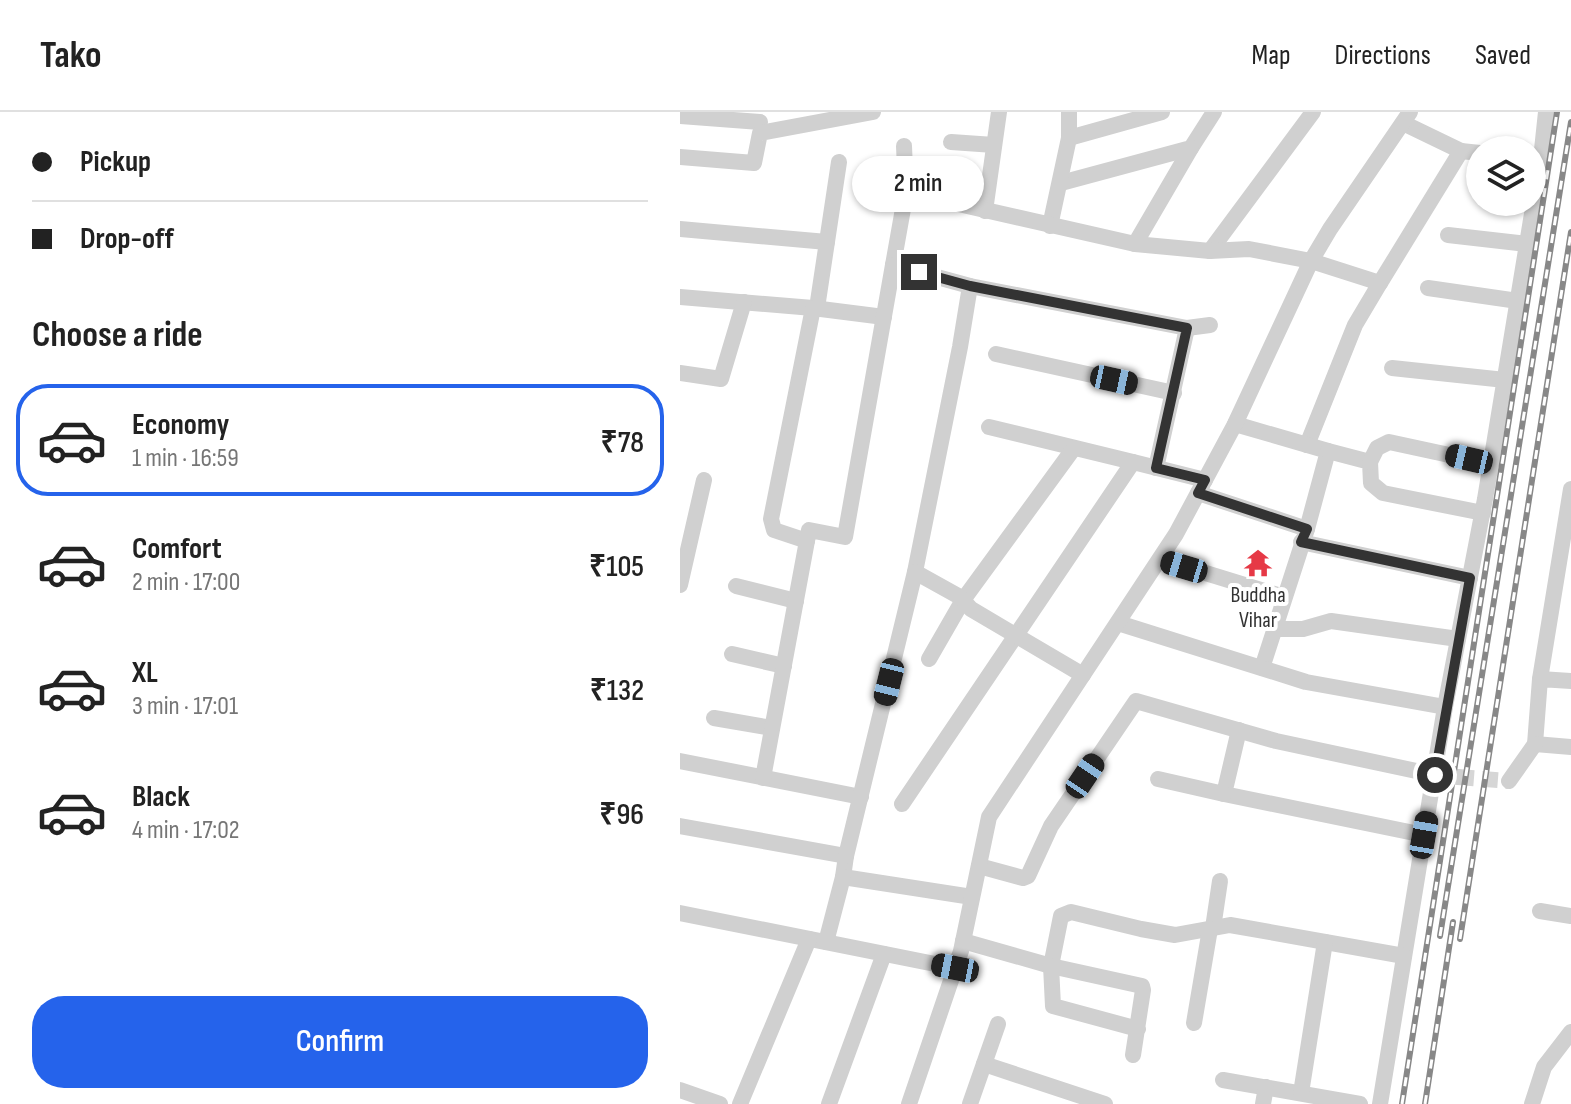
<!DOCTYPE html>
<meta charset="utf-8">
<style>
:root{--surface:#fff;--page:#f2f2f2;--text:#222;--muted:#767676;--line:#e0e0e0;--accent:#2563eb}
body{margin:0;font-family:"Sofia Sans Condensed",sans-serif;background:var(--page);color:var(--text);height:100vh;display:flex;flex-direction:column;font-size:30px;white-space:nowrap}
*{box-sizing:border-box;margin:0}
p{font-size:26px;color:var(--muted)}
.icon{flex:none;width:44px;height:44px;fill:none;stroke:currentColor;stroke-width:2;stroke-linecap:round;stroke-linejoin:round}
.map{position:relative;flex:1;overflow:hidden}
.drawer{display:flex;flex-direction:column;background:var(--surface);width:680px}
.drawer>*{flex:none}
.top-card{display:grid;align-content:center;height:176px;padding:0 32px;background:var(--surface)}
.controls{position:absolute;left:786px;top:24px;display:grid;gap:16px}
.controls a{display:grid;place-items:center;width:80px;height:80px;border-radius:50%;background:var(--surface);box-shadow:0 2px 6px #0004;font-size:40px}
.end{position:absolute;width:36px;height:36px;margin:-18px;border:10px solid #333;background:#fff;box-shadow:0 0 0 4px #fff}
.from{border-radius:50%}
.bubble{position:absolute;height:56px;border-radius:28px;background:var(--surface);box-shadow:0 2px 6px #0004;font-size:26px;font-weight:600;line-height:56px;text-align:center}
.car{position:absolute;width:24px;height:48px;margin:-24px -12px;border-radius:10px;box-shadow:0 0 6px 2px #0007;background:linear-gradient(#222 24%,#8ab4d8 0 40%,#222 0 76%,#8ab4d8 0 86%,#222 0)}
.top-card b{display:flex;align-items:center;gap:28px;height:76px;font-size:30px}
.top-card b+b{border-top:2px solid var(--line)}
.top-card i{width:20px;height:20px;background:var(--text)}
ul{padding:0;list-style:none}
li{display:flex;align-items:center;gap:24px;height:112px;margin:0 16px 12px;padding:0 16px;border:4px solid transparent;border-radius:32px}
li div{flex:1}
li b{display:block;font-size:30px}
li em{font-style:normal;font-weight:600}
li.selected{border-color:var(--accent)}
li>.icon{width:72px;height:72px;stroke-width:1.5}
h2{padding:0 32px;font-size:36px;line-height:96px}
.button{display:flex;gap:16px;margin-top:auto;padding:16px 32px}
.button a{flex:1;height:92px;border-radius:32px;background:var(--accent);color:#fff;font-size:32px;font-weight:600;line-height:92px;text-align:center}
header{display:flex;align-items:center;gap:48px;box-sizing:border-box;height:112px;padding:0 40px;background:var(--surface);border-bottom:2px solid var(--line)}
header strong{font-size:38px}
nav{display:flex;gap:44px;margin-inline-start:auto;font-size:28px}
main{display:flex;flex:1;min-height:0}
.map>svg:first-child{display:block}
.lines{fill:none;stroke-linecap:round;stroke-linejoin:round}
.minor-tunnel{stroke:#d6d6d6;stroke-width:16;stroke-dasharray:16 8;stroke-linecap:butt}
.minor{stroke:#d0d0d0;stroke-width:16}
.rail-casing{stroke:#888;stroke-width:6}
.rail{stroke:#fff;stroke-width:3;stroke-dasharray:9;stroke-linecap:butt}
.route{stroke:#333;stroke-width:10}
.labels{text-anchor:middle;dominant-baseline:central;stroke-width:8;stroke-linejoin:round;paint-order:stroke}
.poi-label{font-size:22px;fill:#333;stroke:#fff}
</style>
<header>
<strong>Tako</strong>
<nav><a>Map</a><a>Directions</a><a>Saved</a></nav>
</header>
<main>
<section class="drawer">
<div class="top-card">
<b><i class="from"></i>Pickup</b>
<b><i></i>Drop-off</b>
</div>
<h2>Choose a ride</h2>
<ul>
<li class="selected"><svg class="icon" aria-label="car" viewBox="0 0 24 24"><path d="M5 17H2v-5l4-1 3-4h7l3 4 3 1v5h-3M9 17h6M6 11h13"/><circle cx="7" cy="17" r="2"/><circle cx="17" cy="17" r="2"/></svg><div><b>Economy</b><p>1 min · 16:59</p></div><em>₹78</em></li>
<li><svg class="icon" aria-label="car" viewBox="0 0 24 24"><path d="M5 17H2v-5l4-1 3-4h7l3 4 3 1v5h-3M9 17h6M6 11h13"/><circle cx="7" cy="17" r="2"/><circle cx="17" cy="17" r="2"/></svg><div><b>Comfort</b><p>2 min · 17:00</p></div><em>₹105</em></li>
<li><svg class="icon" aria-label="car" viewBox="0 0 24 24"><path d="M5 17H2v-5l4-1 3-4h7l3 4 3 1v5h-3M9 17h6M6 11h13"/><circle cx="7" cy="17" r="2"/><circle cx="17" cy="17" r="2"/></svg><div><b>XL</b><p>3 min · 17:01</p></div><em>₹132</em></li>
<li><svg class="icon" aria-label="car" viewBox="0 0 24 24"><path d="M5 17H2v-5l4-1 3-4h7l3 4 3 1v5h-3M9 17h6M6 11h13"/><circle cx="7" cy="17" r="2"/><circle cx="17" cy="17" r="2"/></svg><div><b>Black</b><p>4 min · 17:02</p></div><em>₹96</em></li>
</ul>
<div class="button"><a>Confirm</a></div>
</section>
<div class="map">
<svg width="891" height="992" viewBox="0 0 891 992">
<rect width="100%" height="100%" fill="#fff"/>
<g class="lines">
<path class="minor-tunnel" d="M 778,665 L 829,669"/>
<g class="minor">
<path d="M 389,0 L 389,26"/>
<path d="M 0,4 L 80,10"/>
<path d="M 271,30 L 314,33"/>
<path d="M 224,34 L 226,80"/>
<path d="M 781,39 L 800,41"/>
<path d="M 0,45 L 74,51 L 80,21 L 193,0"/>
<path d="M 861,47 L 866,0"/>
<path d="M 381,71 L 511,36 L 534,0"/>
<path d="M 305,99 L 319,0"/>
<path d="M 370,114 L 389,26 L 482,0"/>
<path d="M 0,117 L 147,130"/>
<path d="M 768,123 L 847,132"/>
<path d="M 455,132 L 511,36"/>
<path d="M 530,139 L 633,0"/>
<path d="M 213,153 L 226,80 L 455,132 L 530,139 L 569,137 L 631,149 L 700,171 L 675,213 L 627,333"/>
<path d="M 700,171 L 781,39 L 723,11"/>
<path d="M 290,174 L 507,216 L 476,356"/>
<path d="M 748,176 L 838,189"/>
<path d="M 0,185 L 133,196"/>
<path d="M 137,196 L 159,50"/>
<path d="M 507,216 L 530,213"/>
<path d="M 316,242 L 494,281"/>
<path d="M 712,256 L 825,268"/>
<path d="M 0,261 L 41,267 L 64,190"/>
<path d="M 555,312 L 648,339 L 627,417 L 582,556"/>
<path d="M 309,315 L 453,350"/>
<path d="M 648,339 L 690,350 L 691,371 L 703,381 L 803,401"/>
<path d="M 690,350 L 697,336 L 709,330 L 811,352"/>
<path d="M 518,381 L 627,417"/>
<path d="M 127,429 L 94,418 L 91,407 L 133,196 L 204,205"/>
<path d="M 621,430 L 790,466"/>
<path d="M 480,447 L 604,485"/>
<path d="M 0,473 L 24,368"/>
<path d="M 56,474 L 116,489"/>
<path d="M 438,511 L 626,570 L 765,595 L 700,992"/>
<path d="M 594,517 L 623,517 L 651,509 L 778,527"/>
<path d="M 52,542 L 104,554"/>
<path d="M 249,547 L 283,488 L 394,336"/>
<path d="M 860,567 L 891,377"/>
<path d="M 891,569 L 860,567 L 855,632 L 891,635"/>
<path d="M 765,595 L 805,387 L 861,47 L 852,46"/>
<path d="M 34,606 L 92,616"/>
<path d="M 559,618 L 544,682 L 744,723"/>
<path d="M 0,649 L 181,685"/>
<path d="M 83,666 L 129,418 L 165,425 L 213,153 L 290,174 L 280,235 L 235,460"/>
<path d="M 478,667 L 544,682"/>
<path d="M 829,669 L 855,632"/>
<path d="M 222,692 L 453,350 L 525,368"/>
<path d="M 0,714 L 166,744 L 163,765 L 292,785"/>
<path d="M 166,744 L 235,460 L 280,485 L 291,497 L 403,563"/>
<path d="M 299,754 L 343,766 L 348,764 L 371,714 L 456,589 L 596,629 L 755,663 L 778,665"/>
<path d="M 860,799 L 891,804"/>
<path d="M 0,801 L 275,856"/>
<path d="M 533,816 L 540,769"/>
<path d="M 283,829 L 371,854 L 381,804 L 391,800 L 461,817 L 495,823 L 550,813 L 724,844"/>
<path d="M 146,830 L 163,765"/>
<path d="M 514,911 L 530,817"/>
<path d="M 453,943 L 463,878 L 462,874 L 371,854 L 373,894 L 458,917"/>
<path d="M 304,952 L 425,992"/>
<path d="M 543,968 L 680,992"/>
<path d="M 0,978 L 40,992"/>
<path d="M 621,981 L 645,830"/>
<path d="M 60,992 L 129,827"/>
<path d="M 149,992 L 204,842"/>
<path d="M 229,992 L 281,839 L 309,705 L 496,422 L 555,312 L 631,149 L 650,117 L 730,0"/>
<path d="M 290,992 L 318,912"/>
<path d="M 583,992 L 586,975"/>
<path d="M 852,992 L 864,955 L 891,920"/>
</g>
<defs>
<g id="rail">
<path d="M 760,824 L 891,10"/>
<path d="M 780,827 L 891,120"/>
<path d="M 722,992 L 877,0"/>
<path d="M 745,992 L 773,810"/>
</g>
</defs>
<use href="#rail" class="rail-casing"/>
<use href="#rail" class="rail"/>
</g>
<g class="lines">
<path class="route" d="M 239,160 L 290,174 L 507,216 L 476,356 L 525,368 L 518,381 L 627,417 L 621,430 L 790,466 L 755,663"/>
</g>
<defs>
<symbol id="temple-bare" viewBox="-9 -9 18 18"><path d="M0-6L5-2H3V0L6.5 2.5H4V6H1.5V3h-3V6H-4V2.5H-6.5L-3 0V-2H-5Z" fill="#e63946" stroke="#fff" stroke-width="2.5" paint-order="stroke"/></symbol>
</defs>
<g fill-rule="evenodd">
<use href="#temple-bare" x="558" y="431" width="40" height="40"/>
</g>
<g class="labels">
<g class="poi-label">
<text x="578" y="483">Buddha<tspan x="578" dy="25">Vihar</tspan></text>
</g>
</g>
</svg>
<div class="controls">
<a><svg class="icon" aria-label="layers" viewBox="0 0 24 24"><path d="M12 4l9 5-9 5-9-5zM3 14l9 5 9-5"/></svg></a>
</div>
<i class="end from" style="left:755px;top:663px"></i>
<i class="end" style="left:239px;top:160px"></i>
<div class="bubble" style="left:172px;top:44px;width:132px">2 min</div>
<i class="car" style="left:434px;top:268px;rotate:102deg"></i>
<i class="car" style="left:789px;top:347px;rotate:283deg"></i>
<i class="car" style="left:504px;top:455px;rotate:287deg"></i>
<i class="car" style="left:209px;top:570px;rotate:194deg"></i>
<i class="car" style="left:405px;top:664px;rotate:34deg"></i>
<i class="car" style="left:744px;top:723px;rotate:10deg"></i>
<i class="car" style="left:275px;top:856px;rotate:281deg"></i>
</div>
</main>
